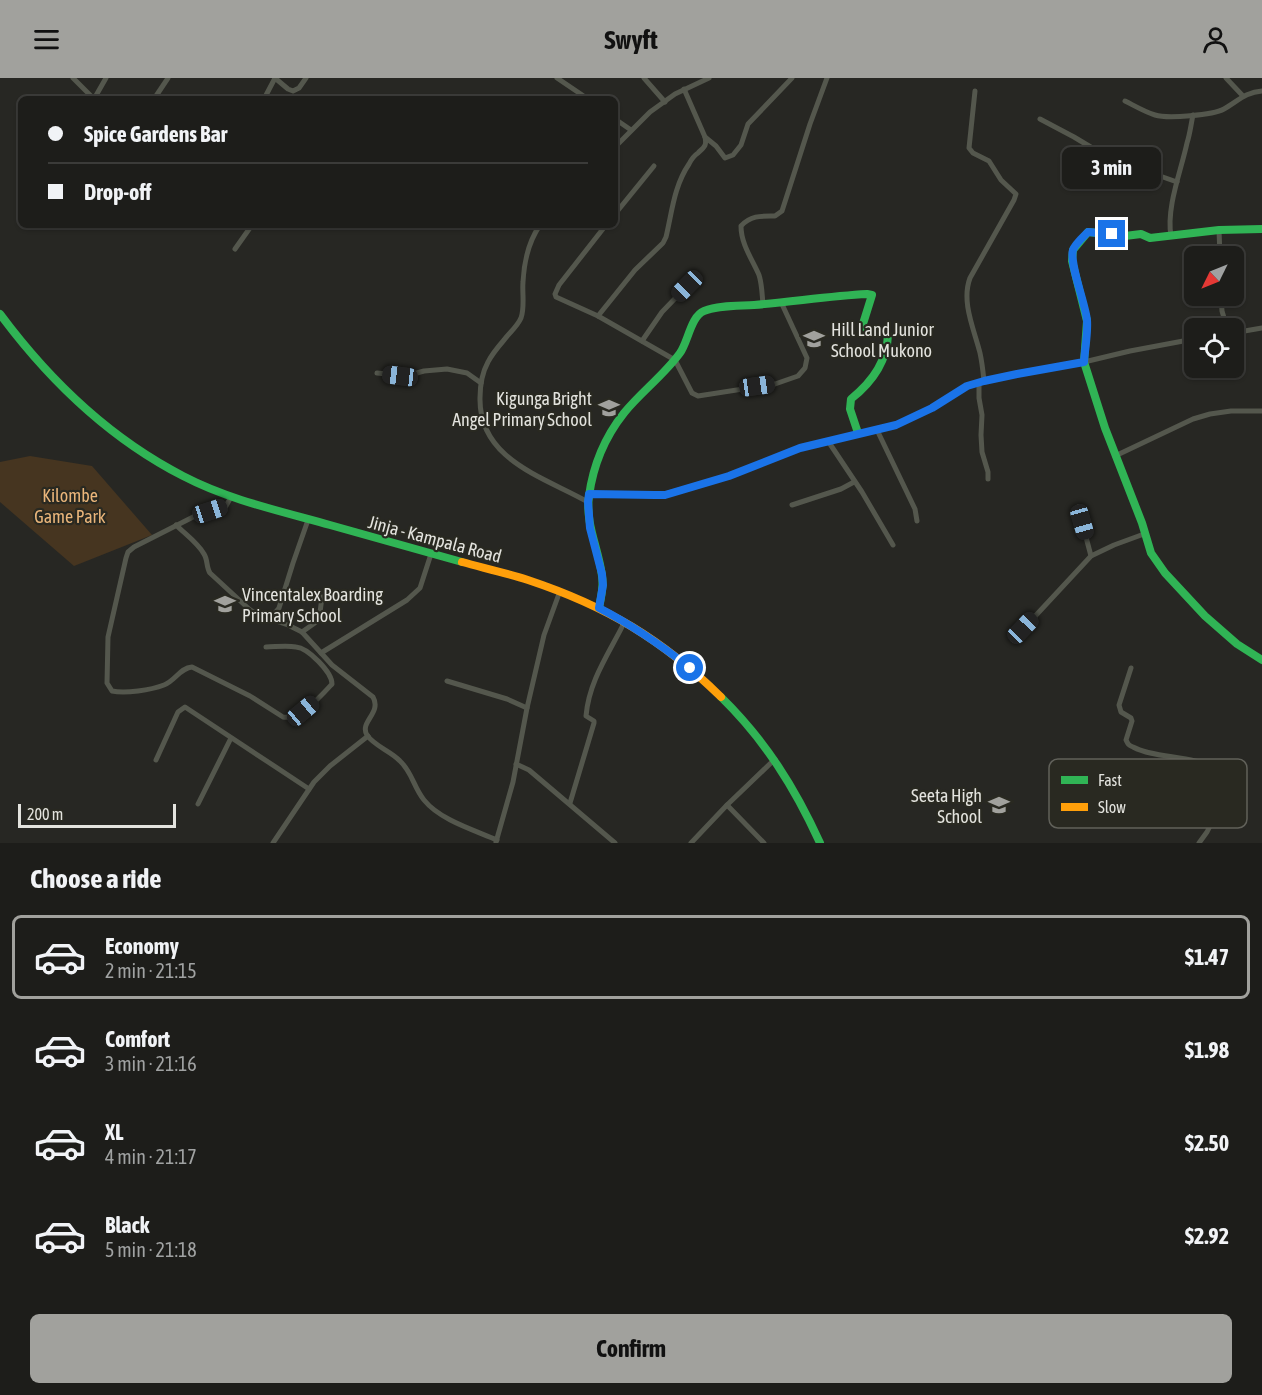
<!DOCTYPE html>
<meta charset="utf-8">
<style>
:root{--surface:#1d1d1a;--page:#2a2a27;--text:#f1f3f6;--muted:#a0a2a2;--line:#3b3b39;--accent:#a1a19d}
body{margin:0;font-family:"Asap Condensed",sans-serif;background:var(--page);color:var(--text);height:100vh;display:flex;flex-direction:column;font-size:22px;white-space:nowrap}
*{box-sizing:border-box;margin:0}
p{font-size:20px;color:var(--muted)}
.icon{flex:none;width:33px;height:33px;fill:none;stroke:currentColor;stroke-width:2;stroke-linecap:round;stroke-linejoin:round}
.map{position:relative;height:765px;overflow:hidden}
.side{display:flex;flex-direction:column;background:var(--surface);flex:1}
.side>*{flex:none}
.banner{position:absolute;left:18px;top:18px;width:600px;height:132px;border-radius:9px;box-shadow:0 2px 4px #0004,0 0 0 2px var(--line);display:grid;align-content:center;height:132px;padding:0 30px;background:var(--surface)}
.needle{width:39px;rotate:227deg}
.buttons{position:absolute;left:1184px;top:168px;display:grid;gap:12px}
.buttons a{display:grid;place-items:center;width:60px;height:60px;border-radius:9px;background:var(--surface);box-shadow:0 2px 4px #0004,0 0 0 2px var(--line);font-size:30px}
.scale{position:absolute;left:18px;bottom:15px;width:158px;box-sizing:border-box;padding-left:6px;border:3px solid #e3e3de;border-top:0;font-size:16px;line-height:21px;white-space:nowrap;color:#e3e3de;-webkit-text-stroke:4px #292921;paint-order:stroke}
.end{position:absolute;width:27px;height:27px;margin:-14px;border:8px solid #1a73e8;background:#fff;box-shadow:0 0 0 3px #fff}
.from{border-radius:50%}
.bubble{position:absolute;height:42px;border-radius:9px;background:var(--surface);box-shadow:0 2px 4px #0004,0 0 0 2px var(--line);font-size:20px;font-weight:700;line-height:42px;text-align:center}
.car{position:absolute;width:18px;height:36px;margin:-18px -9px;border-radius:8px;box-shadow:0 0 4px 2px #0007;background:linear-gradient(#222 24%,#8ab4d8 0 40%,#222 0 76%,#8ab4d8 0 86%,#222 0)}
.banner b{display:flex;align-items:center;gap:21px;height:57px;font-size:22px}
.banner b+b{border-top:2px solid var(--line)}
.banner i{width:15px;height:15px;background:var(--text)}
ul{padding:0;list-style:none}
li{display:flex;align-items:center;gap:18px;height:84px;margin:0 12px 9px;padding:0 18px;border:3px solid transparent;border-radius:9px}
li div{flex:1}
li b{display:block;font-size:22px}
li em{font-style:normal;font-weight:700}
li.active{border-color:var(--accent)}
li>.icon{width:54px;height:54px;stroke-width:1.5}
h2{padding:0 30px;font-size:27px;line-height:72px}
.button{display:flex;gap:12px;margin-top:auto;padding:12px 30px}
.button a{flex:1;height:69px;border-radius:9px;background:var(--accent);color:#111;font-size:24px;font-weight:700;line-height:69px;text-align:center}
header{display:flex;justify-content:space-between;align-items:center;height:78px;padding:0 30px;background:var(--accent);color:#111;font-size:27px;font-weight:700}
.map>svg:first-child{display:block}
.green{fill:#463520}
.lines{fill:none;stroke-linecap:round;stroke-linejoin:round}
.street{stroke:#54574d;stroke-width:5}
.fast{stroke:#30b455;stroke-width:8}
.slow{stroke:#ff9f0a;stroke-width:8}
.route{stroke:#1a73e8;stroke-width:8}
.labels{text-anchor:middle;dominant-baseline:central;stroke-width:4.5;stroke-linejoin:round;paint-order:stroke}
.poi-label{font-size:18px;fill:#e3e3de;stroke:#292921;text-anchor:start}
.park-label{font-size:18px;fill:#e9b57a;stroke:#292921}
.street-label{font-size:18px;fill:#e3e3de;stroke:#292921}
.key{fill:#292921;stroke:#61615a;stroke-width:1.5}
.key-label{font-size:16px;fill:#e3e3de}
</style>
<header><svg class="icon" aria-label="menu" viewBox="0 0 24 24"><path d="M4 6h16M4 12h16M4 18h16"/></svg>Swyft<svg class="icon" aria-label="person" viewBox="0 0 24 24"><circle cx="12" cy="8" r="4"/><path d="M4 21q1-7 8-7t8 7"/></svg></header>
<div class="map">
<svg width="1262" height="765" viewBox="0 0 1262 765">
<rect width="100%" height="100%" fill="#272723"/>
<path class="green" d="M 30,378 L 92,388 L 152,457 L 74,488 L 0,424 L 0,384 Z"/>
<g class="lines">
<g class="street">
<path d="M 73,0 L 94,21"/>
<path d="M 275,0 L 288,11 L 293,13 L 299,10 L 306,0"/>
<path d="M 557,0 L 588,21"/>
<path d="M 644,0 L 665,24"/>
<path d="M 1226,0 L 1243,18"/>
<path d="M 975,13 L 969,70 L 973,75 L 989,83 L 1001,102 L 1016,116 L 1014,122 L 970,200 C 961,224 974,251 980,275 C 982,284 983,293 984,303"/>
<path d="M 94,21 L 106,0"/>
<path d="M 154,21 L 168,0"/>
<path d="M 264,21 L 275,0"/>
<path d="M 1125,23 C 1135,28 1145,34 1155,37 C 1168,41 1213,37 1224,31 C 1238,23 1246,14 1262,13"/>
<path d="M 615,41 L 631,52"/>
<path d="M 1040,41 L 1074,59 L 1109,80 L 1177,104"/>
<path d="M 705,59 L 716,68 L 725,80 L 733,77 L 741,67 L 748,46 L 792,0"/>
<path d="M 615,69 L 650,34 L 675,16 L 709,0"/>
<path d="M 615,136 L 654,88"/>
<path d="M 540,147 C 529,163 524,184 523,204 C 522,215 525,229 521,240 C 517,249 509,255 504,262 C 498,269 492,276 488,284 C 482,295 480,307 480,320 C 479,382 544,399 588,424"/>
<path d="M 606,147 L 559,207 L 555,216 L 556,219 L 598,238 L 675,282 L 692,315 L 698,318 L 775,306 L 798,298 L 805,290 L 807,280 L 781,224"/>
<path d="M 1219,152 L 1220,178"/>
<path d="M 1171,158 C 1166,130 1181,93 1187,65 C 1190,56 1191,46 1193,37"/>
<path d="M 235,171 L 252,147"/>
<path d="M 1221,218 L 1222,233 L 1227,250"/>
<path d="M 763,226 C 762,217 762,206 759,197 C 752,181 741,166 741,148 C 751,137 762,138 775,138 L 782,133 L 810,46 L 827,0"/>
<path d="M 598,238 L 635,192 L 663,165 L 666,159 C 672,134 674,108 689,86 C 691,82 695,77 698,75 C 704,69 707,68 705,59 L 684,11"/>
<path d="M 1233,255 L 1262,250"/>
<path d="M 642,263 L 662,234 L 687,208"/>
<path d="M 377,295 L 406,298 L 424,293 L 447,291 L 467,295 L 481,305"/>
<path d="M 979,305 L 979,320 L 982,337 L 981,357 L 982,374 L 988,394 L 988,401"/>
<path d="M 877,352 L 915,431 L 917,443"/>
<path d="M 828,363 L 862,414 L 893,467"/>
<path d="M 1115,378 L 1193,341 L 1210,336 L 1231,333 L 1262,333"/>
<path d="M 589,415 L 655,418 L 665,416 L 729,398 L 800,370 L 896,347 L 921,336 L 967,308 L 984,303 L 1084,284 L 1130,273 L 1194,261"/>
<path d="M 231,419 L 226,428 L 197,437 L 134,469 L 128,474 L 126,480 L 108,559 L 107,605 L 112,613 C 125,616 151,612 164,607 C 175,603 180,590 192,589 L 250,618 L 283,639 C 300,642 321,618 332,606 C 332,594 308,570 296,569 C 286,567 275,569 266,569"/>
<path d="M 792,427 L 841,411 L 854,404"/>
<path d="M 1078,429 L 1091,478"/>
<path d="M 176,447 C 185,456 198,465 204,476 C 208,482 206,489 210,495 L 249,531 L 258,537 L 288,547 L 302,554 L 332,587 L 373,619 C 382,635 359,644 367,657 C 374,668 391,673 400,683 C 412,694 414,710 424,722 C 440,742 474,752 497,762"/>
<path d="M 270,541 L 279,530 L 293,485 L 308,442"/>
<path d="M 302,554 L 319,542 L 322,519"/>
<path d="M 1013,562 L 1091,478 L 1114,467 L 1144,456"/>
<path d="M 321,575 L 407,522 L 420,510 L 431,476"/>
<path d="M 1131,590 L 1119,627 L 1121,634 L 1131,640 L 1132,643 L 1126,662 C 1128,666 1128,667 1133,669 C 1150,678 1176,678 1195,683 L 1200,684 L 1203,687 C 1203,696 1195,720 1200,725 C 1205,730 1211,727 1217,734 L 1207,754 L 1199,765"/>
<path d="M 447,603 L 507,621 L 527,630"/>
<path d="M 156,682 L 178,634 L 185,629 L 309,711"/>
<path d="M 516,686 L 529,692 L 615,765"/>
<path d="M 570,725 L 594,645 L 594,643 L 586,638 C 589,602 610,574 625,543"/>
<path d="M 198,726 L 231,660"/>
<path d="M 727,727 L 764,765"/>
<path d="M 496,764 L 513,704 L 527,630 L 544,557 L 560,513"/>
<path d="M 273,765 L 314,704 L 330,688 L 368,658"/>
<path d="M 691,765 L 727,727 L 775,681"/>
</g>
<g class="fast">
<path d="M 1262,151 L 1219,152 L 1150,160 L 1141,156 L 1125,158 L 1088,154 L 1073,172 L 1072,183 L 1087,243 L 1084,284 L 1105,350 L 1142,445 L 1151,475 L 1165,495 L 1205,538 L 1237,566 L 1262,582"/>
<path d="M 0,236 C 49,302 109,360 183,398 C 229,422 280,433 330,447 C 374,459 418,472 462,484"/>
<path d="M 599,530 C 601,519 604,509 602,498 C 599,471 585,446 589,418 C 593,388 605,359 624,335 C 641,314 664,297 680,275 C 688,264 691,238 704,233 C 719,227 738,228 754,227 C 792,224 829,218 867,216 L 872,217 L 862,249 L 885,255 L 888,257 C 887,284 871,305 851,321 L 850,331 L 858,355"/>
<path d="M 721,619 C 765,662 795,710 820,765"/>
</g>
<path class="slow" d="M 462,484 C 484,490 506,495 528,502 C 606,528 662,561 721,619"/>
</g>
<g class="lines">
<path class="route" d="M 690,590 C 661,567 632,547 599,530 L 603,507 L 602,496 L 590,450 L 588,424 L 589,416 L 655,417 L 665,417 L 729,398 L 800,370 L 896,347 L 932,330 L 967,308 L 984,303 L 1017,296 L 1084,284 C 1085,270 1088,255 1087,242 C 1085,224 1069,185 1073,172 C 1075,166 1083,159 1088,154 L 1112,156"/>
</g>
<defs>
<symbol id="school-bare" viewBox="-9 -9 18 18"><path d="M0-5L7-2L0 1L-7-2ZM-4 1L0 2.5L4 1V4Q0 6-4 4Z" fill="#a1a19d" stroke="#292921" stroke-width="2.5" paint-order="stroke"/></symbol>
</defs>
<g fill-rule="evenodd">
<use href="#school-bare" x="799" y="246" width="30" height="30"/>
<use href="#school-bare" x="594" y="315" width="30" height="30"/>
<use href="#school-bare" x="210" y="511" width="30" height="30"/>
<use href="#school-bare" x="984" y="712" width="30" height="30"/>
</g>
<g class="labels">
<g class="poi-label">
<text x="831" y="251">Hill Land Junior<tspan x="831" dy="21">School Mukono</tspan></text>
<text x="592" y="320" text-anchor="end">Kigunga Bright<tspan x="592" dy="21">Angel Primary School</tspan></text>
<text x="242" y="516">Vincentalex Boarding<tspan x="242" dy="21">Primary School</tspan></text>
<text x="982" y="717" text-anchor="end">Seeta High<tspan x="982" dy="21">School</tspan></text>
</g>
<g class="park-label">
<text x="70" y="417">Kilombe<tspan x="70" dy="21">Game Park</tspan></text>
</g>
<g class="street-label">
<text transform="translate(435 461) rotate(15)">Jinja - Kampala Road</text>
</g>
</g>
<rect x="1049" y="681" width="198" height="69" rx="9" class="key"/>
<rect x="1061" y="698" width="27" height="8" fill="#30b455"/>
<rect x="1061" y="725" width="27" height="8" fill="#ff9f0a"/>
<g class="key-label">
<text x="1098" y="708">Fast</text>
<text x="1098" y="735">Slow</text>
</g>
</svg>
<div class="buttons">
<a><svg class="needle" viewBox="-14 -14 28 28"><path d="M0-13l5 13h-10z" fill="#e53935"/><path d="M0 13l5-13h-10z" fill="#a0a2a2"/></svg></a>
<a><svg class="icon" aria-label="locate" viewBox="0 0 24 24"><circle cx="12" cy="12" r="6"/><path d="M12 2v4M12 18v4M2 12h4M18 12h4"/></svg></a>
</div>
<div class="scale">200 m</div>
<i class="end from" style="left:690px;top:590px"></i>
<i class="end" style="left:1112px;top:156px"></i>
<div class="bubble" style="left:1062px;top:69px;width:99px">3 min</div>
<i class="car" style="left:687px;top:208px;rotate:225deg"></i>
<i class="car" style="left:400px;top:298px;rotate:277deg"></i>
<i class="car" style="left:757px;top:308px;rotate:82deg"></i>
<i class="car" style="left:210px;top:433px;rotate:72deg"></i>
<i class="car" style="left:1082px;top:444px;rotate:164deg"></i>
<i class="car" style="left:1023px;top:550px;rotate:44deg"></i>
<i class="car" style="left:303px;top:633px;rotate:50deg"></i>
<div class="banner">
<b><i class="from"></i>Spice Gardens Bar</b>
<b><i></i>Drop-off</b>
</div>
</div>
<section class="side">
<h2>Choose a ride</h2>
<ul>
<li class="active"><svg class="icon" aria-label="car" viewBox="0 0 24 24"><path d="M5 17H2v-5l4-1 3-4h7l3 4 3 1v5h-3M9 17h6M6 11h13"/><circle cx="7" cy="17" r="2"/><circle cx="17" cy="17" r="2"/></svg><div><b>Economy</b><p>2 min · 21:15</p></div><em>$1.47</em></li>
<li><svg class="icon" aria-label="car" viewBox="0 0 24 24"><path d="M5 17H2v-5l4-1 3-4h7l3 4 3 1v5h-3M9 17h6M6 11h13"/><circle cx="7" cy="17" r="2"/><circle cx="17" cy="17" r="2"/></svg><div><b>Comfort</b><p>3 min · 21:16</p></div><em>$1.98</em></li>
<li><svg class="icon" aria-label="car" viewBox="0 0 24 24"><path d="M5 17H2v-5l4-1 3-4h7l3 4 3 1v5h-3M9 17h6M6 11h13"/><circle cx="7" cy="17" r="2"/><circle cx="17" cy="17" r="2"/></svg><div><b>XL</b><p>4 min · 21:17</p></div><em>$2.50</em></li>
<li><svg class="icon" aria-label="car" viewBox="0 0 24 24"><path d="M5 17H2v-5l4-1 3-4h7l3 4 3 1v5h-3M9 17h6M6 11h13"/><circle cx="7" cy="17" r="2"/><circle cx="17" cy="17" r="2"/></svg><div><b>Black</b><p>5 min · 21:18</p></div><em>$2.92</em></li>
</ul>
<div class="button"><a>Confirm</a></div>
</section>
